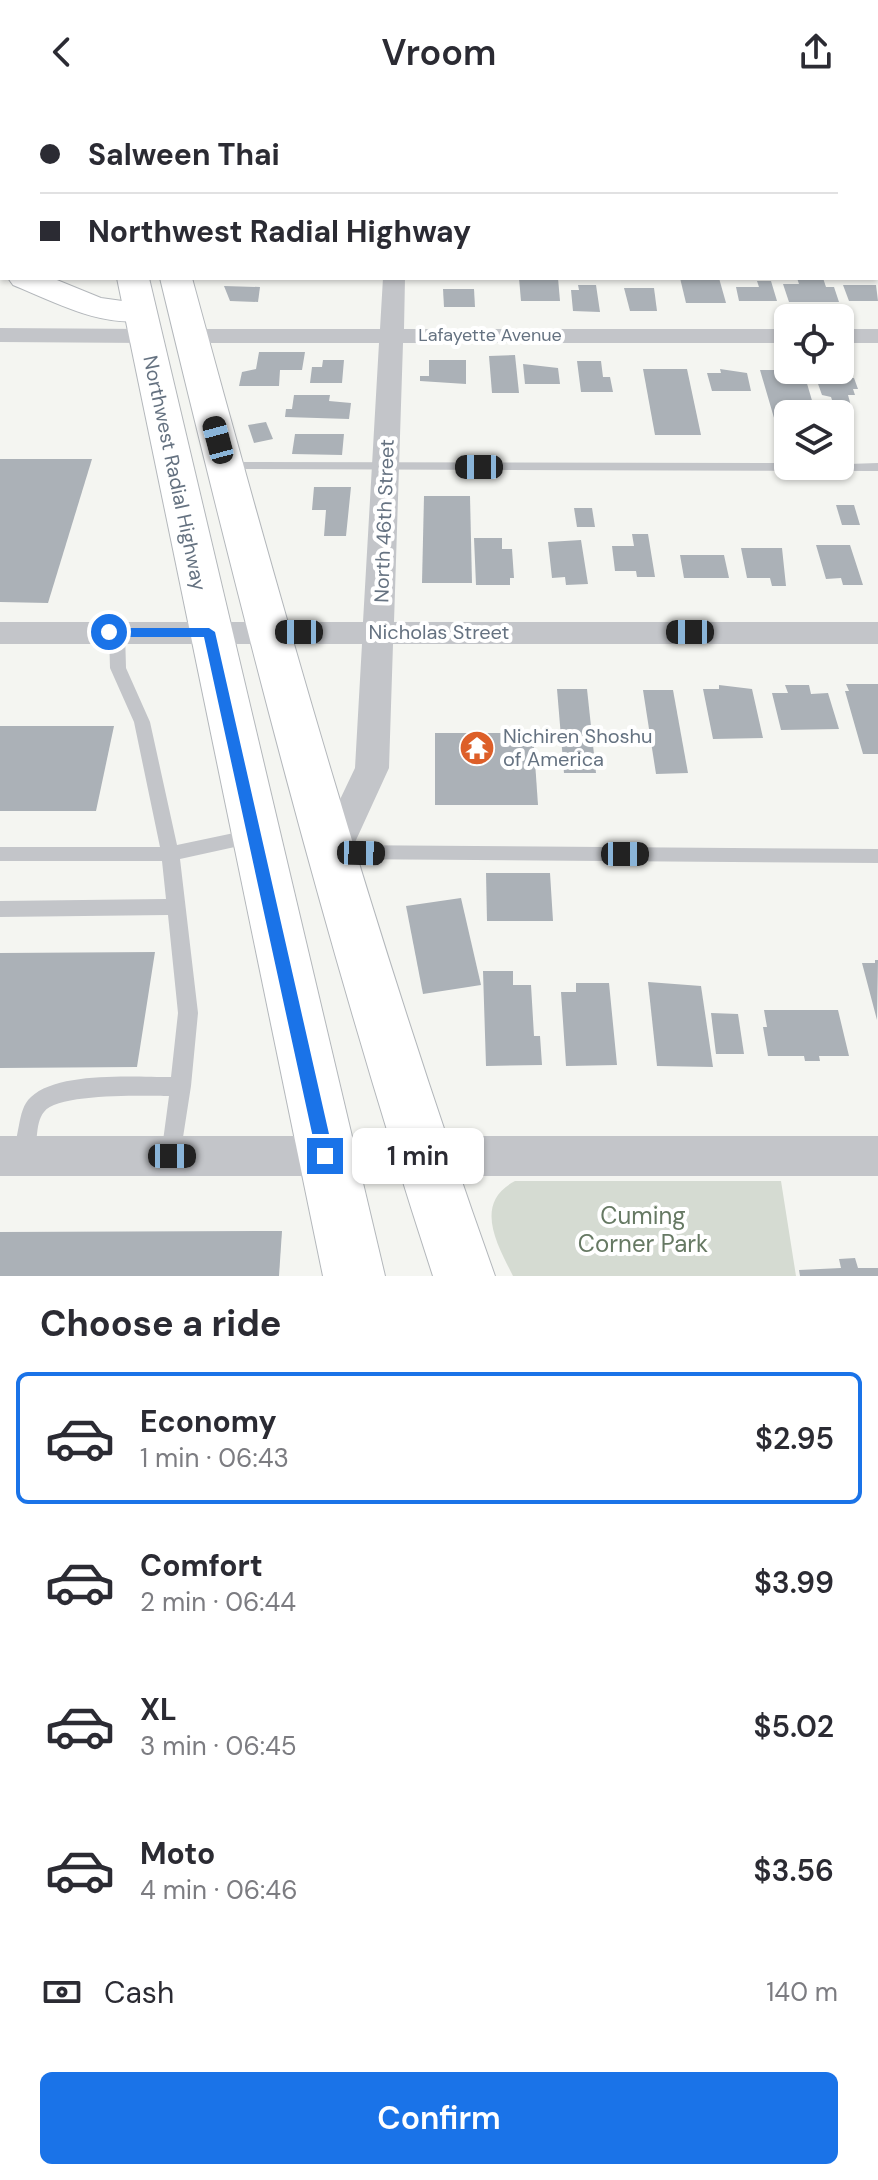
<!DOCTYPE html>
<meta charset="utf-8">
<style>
:root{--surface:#fff;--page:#f2f2f3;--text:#2b2b33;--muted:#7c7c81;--line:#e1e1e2;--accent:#1a73e8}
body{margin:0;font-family:"DM Sans",sans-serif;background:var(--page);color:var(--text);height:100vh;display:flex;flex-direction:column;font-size:30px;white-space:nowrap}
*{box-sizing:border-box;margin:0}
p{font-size:26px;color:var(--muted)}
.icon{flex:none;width:44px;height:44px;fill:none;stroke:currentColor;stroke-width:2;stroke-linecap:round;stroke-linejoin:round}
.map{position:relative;height:1172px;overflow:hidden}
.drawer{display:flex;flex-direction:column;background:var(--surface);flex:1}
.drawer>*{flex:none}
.banner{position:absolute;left:0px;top:0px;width:878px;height:176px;box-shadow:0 2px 6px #0004;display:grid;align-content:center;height:176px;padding:0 40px;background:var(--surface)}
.tools{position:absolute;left:774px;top:200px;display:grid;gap:16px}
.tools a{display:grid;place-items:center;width:80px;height:80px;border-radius:12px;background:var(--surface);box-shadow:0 2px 6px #0004;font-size:40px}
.end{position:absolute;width:36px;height:36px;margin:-18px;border:10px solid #1a73e8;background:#fff;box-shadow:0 0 0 4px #fff}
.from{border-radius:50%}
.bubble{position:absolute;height:56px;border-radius:12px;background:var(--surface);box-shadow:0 2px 6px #0004;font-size:26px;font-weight:600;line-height:56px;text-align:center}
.car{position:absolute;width:24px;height:48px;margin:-24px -12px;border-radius:10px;box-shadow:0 0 6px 2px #0007;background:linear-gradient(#222 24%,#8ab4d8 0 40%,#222 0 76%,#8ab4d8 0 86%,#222 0)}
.banner b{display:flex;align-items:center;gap:28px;height:76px;font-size:30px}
.banner b+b{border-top:2px solid var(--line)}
.banner i{width:20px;height:20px;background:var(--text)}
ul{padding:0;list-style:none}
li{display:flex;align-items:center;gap:24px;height:132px;margin:0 16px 12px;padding:0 24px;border:4px solid transparent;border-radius:12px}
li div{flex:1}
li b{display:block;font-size:30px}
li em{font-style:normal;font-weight:600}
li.active{border-color:var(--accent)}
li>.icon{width:72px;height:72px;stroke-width:1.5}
h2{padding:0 40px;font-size:36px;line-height:96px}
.pay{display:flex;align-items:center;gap:20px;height:88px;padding:0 40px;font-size:30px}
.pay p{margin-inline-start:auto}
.action{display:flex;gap:16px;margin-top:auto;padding:16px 40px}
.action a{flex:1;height:92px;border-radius:12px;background:var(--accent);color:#fff;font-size:32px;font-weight:600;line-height:92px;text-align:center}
header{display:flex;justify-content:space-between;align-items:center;height:104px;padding:0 40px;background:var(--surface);font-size:36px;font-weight:600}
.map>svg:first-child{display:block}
.green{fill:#d5dbd2}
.building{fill:#abb1b7}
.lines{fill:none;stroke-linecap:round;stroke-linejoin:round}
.secondary-casing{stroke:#b3b7bb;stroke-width:2}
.primary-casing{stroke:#b3b7bb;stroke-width:2}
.service{fill:#c3c5c9;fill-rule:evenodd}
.minor{fill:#c3c5c9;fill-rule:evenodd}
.secondary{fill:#fff;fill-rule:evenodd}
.primary{fill:#fff;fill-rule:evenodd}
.route{fill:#1a73e8}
.labels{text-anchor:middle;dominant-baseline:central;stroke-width:8;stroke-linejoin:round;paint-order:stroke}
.far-street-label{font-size:18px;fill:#657281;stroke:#fff}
.street-label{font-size:20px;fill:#657281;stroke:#fff}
.poi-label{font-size:20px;fill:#657281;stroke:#fff;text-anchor:start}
.near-park-label{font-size:24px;fill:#667963;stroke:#fff}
</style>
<header><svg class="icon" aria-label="back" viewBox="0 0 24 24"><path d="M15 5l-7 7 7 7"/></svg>Vroom<svg class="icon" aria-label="share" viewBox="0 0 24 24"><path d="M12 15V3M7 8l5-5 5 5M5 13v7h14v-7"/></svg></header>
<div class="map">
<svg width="878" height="1172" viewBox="0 0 878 1172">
<rect width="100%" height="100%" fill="#f4f5f1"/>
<path class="green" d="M 515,1077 L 781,1077 L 796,1172 L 513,1172 C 497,1140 473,1099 515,1077 Z"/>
<g class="building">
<path d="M 519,174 L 558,174 L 560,197 L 521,197 Z"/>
<path d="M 680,174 L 719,174 L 726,199 L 686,199 Z"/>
<path d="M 797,174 L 823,174 L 826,183 L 834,183 L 839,198 L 789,198 L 783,180 L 799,180 Z"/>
<path d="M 757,177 L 771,177 L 777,197 L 739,197 L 736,183 L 759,183 Z"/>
<path d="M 578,181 L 596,181 L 600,208 L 573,207 L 571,186 L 579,186 Z"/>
<path d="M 843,181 L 876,181 L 878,197 L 849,197 Z"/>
<path d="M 224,182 L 260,183 L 258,198 L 230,197 Z"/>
<path d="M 624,184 L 654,184 L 657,207 L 630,207 Z"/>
<path d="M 443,185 L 474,185 L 475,203 L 444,203 Z"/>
<path d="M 259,248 L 305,248 L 302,266 L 280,266 L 279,282 L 239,282 L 242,268 L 256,265 Z"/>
<path d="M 515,251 L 519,289 L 492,289 L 489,252 Z"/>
<path d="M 323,256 L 344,256 L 342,279 L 310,279 L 312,263 L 322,263 Z"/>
<path d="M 429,256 L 466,256 L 466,280 L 420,277 L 420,272 L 429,272 Z"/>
<path d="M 840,256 L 847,274 L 854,274 L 858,285 L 853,285 L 855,291 L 848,291 L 851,302 L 834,302 L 831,293 L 822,291 L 813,266 L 840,266 Z"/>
<path d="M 577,257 L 601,257 L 603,273 L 610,273 L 613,288 L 581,288 Z"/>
<path d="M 523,260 L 558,264 L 560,280 L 525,280 Z"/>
<path d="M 643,265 L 687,265 L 701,331 L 655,331 Z"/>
<path d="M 720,265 L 747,269 L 751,287 L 712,287 L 707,269 L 721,269 Z"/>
<path d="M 760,266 L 803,266 L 816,310 L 788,310 L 788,331 L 779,331 Z"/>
<path d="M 294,291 L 330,291 L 329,297 L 351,299 L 349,315 L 285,313 L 286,305 L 292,305 Z"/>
<path d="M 266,318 L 273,335 L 254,339 L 248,321 Z"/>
<path d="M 295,330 L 344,330 L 342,351 L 292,350 Z"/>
<path d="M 0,355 L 92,355 L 48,499 L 0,498 Z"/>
<path d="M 314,383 L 351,383 L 346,432 L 324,432 L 326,406 L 312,406 Z"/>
<path d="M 424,392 L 470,392 L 472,479 L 422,479 Z"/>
<path d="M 836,401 L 854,401 L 860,421 L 842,421 Z"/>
<path d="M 574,404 L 592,404 L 595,423 L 577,423 Z"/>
<path d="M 632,430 L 648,430 L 655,473 L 637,473 L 636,467 L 615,467 L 612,442 L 634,442 Z"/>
<path d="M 474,434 L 502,434 L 502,445 L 512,445 L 514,474 L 510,474 L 510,481 L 476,481 Z"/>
<path d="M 581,436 L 588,480 L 566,481 L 565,473 L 552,474 L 548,438 Z"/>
<path d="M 816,441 L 850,441 L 863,481 L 843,481 L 841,474 L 826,475 Z"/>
<path d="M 741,444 L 782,444 L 786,482 L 772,482 L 770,474 L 747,474 Z"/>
<path d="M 680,451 L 724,451 L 729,474 L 684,474 Z"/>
<path d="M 846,580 L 878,580 L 878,650 L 863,650 L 845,587 L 849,587 Z"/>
<path d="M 719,581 L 752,585 L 763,634 L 713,635 L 703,585 L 719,585 Z"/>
<path d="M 785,581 L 809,581 L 811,590 L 828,589 L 839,625 L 781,626 L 772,589 L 788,589 Z"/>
<path d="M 557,585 L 587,585 L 596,669 L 564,669 Z"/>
<path d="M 643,586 L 673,586 L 688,669 L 656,670 Z"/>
<path d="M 0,622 L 114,622 L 96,707 L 0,707 Z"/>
<path d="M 435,629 L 533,629 L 538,701 L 435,701 Z"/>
<path d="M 486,769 L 550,769 L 553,817 L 487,817 Z"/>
<path d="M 461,794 L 481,881 L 423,890 L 406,802 Z"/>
<path d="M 155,848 L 137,963 L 0,964 L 0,849 Z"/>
<path d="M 875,856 L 878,856 L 877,916 L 862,859 L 875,859 Z"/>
<path d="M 483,867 L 513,867 L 513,881 L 531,881 L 534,932 L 540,932 L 542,961 L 486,962 Z"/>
<path d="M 648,878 L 701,882 L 713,963 L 657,962 Z"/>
<path d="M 576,879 L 609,879 L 617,961 L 566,962 L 561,888 L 576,888 Z"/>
<path d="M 764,906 L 838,906 L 849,952 L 819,952 L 820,957 L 805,957 L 804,952 L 768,952 L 763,923 L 767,923 Z"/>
<path d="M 711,909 L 738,910 L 744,950 L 716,950 Z"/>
<path d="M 282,1127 L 279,1172 L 0,1172 L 0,1128 Z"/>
<path d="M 855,1154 L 858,1164 L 878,1164 L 878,1172 L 800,1172 L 799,1166 L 841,1164 L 839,1155 Z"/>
</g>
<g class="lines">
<defs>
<g id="secondary">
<rect x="0" y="9" width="2" height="16"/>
<rect x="876" y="14" width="2" height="16"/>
<path d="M 8,174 L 52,174 L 101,194 L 151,201 L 156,208 L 151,215 C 105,226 55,198 13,181 Z"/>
</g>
<g id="primary">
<rect x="170" y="0" width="26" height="2"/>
<path d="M 117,174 L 149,174 L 385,1172 L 323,1172 Z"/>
<path d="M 160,174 L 192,174 C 283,509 378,844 495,1172 L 433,1172 C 326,844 241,509 160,174 Z"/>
</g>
</defs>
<use href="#secondary" class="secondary-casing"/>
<use href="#primary" class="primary-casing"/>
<g class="service">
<rect x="0" y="41" width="2" height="6"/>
<path d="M 0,114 L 2,114 L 0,123 Z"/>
<rect x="876" y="124" width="2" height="6"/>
<path d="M 225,358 L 788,359 L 788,362 L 878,359 L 878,367 L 220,365 L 218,362 Z"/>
<path d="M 117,523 L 125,528 L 126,564 L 150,618 L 177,741 L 253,725 L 259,727 L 262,732 L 259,737 L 253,739 L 180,755 L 198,909 L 191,982 L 179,1059 L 172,1062 L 165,1059 L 161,1052 L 169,992 C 144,992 58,989 44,1008 C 34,1020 39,1043 32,1057 L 25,1060 L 18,1057 C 13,1046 17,1032 19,1021 C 21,1011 23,1000 31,993 C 58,967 135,973 171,973 L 178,909 L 168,811 L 0,813 L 0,797 L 166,795 L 162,757 L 0,757 L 0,743 L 160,743 L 134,618 L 110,564 L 109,528 Z"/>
<path d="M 335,741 L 878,745 L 878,759 L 335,755 L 329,753 L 326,748 L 329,743 Z"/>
</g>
<g class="minor">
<path d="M 383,174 L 405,174 L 404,225 L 788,225 L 788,239 L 403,239 L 394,518 L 878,518 L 878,540 L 393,540 L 389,664 L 346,758 L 333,762 L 320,758 L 315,748 L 355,664 L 362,540 L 0,540 L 0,518 L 363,518 L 379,239 L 191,239 L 179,232 L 191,225 L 380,225 Z"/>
<path d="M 0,224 L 145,225 L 157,232 L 145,239 L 0,238 Z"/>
<rect x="840" y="225" width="38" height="14"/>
<path d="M 0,1032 L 325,1032 L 340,1038 L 346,1052 L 340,1066 L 325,1072 L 0,1072 Z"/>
<path d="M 423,1032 L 878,1032 L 878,1072 L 423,1072 L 408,1066 L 402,1052 L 408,1038 Z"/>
</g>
<use href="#secondary" class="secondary"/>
<use href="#primary" class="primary"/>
</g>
<path class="route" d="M 209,524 L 215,528 L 334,1052 L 325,1060 L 317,1052 L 204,533 L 109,533 L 102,528 L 109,524 Z"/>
<defs>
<symbol id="temple-disc" viewBox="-11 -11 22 22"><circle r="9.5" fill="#dd5f29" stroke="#fff"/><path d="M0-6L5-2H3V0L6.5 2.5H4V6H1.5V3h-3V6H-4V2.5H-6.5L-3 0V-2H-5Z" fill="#fff"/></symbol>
</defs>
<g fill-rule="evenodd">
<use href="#temple-disc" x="457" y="624" width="40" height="40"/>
</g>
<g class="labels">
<g class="far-street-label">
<text x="490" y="231">Lafayette Avenue</text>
</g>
<g class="street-label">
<text transform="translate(175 369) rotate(78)">Northwest Radial Highway</text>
<text transform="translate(384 417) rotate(-88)">North 46th Street</text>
<text x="439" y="528">Nicholas Street</text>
</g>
<g class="poi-label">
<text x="503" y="632">Nichiren Shoshu<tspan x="503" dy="23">of America</tspan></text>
</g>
<g class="near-park-label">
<text x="643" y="1111">Cuming<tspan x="643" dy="28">Corner Park</tspan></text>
</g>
</g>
</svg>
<div class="tools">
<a><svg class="icon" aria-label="locate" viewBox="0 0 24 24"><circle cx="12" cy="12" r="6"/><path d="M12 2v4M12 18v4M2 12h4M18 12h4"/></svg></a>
<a><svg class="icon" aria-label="layers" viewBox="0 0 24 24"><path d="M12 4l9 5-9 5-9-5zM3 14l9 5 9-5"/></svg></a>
</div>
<i class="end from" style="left:109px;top:528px"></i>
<i class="end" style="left:325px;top:1052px"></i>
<div class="bubble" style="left:352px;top:1024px;width:132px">1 min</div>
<i class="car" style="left:218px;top:336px;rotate:345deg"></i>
<i class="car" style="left:479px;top:363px;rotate:270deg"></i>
<i class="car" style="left:299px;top:528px;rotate:270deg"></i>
<i class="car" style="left:690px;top:528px;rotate:270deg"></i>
<i class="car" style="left:361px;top:749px;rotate:91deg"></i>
<i class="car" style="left:625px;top:750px;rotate:90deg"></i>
<i class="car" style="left:172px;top:1052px;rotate:90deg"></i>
<div class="banner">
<b><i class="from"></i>Salween Thai</b>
<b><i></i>Northwest Radial Highway</b>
</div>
</div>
<section class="drawer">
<h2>Choose a ride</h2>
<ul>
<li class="active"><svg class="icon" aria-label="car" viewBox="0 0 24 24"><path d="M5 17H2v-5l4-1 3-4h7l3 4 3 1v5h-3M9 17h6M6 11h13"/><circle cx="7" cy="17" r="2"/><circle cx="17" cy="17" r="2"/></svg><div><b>Economy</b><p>1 min · 06:43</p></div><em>$2.95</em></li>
<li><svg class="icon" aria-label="car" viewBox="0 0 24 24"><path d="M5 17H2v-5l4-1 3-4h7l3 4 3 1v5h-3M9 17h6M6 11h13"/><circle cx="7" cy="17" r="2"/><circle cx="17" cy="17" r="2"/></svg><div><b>Comfort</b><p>2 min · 06:44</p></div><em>$3.99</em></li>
<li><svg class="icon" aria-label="car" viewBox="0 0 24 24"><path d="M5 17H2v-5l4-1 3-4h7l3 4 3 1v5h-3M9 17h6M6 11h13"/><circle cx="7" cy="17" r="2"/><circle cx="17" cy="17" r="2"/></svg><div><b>XL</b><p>3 min · 06:45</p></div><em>$5.02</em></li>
<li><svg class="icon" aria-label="car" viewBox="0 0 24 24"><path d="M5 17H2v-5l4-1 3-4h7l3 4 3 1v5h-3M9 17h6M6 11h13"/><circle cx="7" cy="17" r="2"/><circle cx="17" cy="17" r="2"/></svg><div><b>Moto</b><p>4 min · 06:46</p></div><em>$3.56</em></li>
</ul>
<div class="pay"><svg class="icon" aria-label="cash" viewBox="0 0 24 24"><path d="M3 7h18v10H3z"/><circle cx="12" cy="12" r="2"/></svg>Cash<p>140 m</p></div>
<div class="action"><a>Confirm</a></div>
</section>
